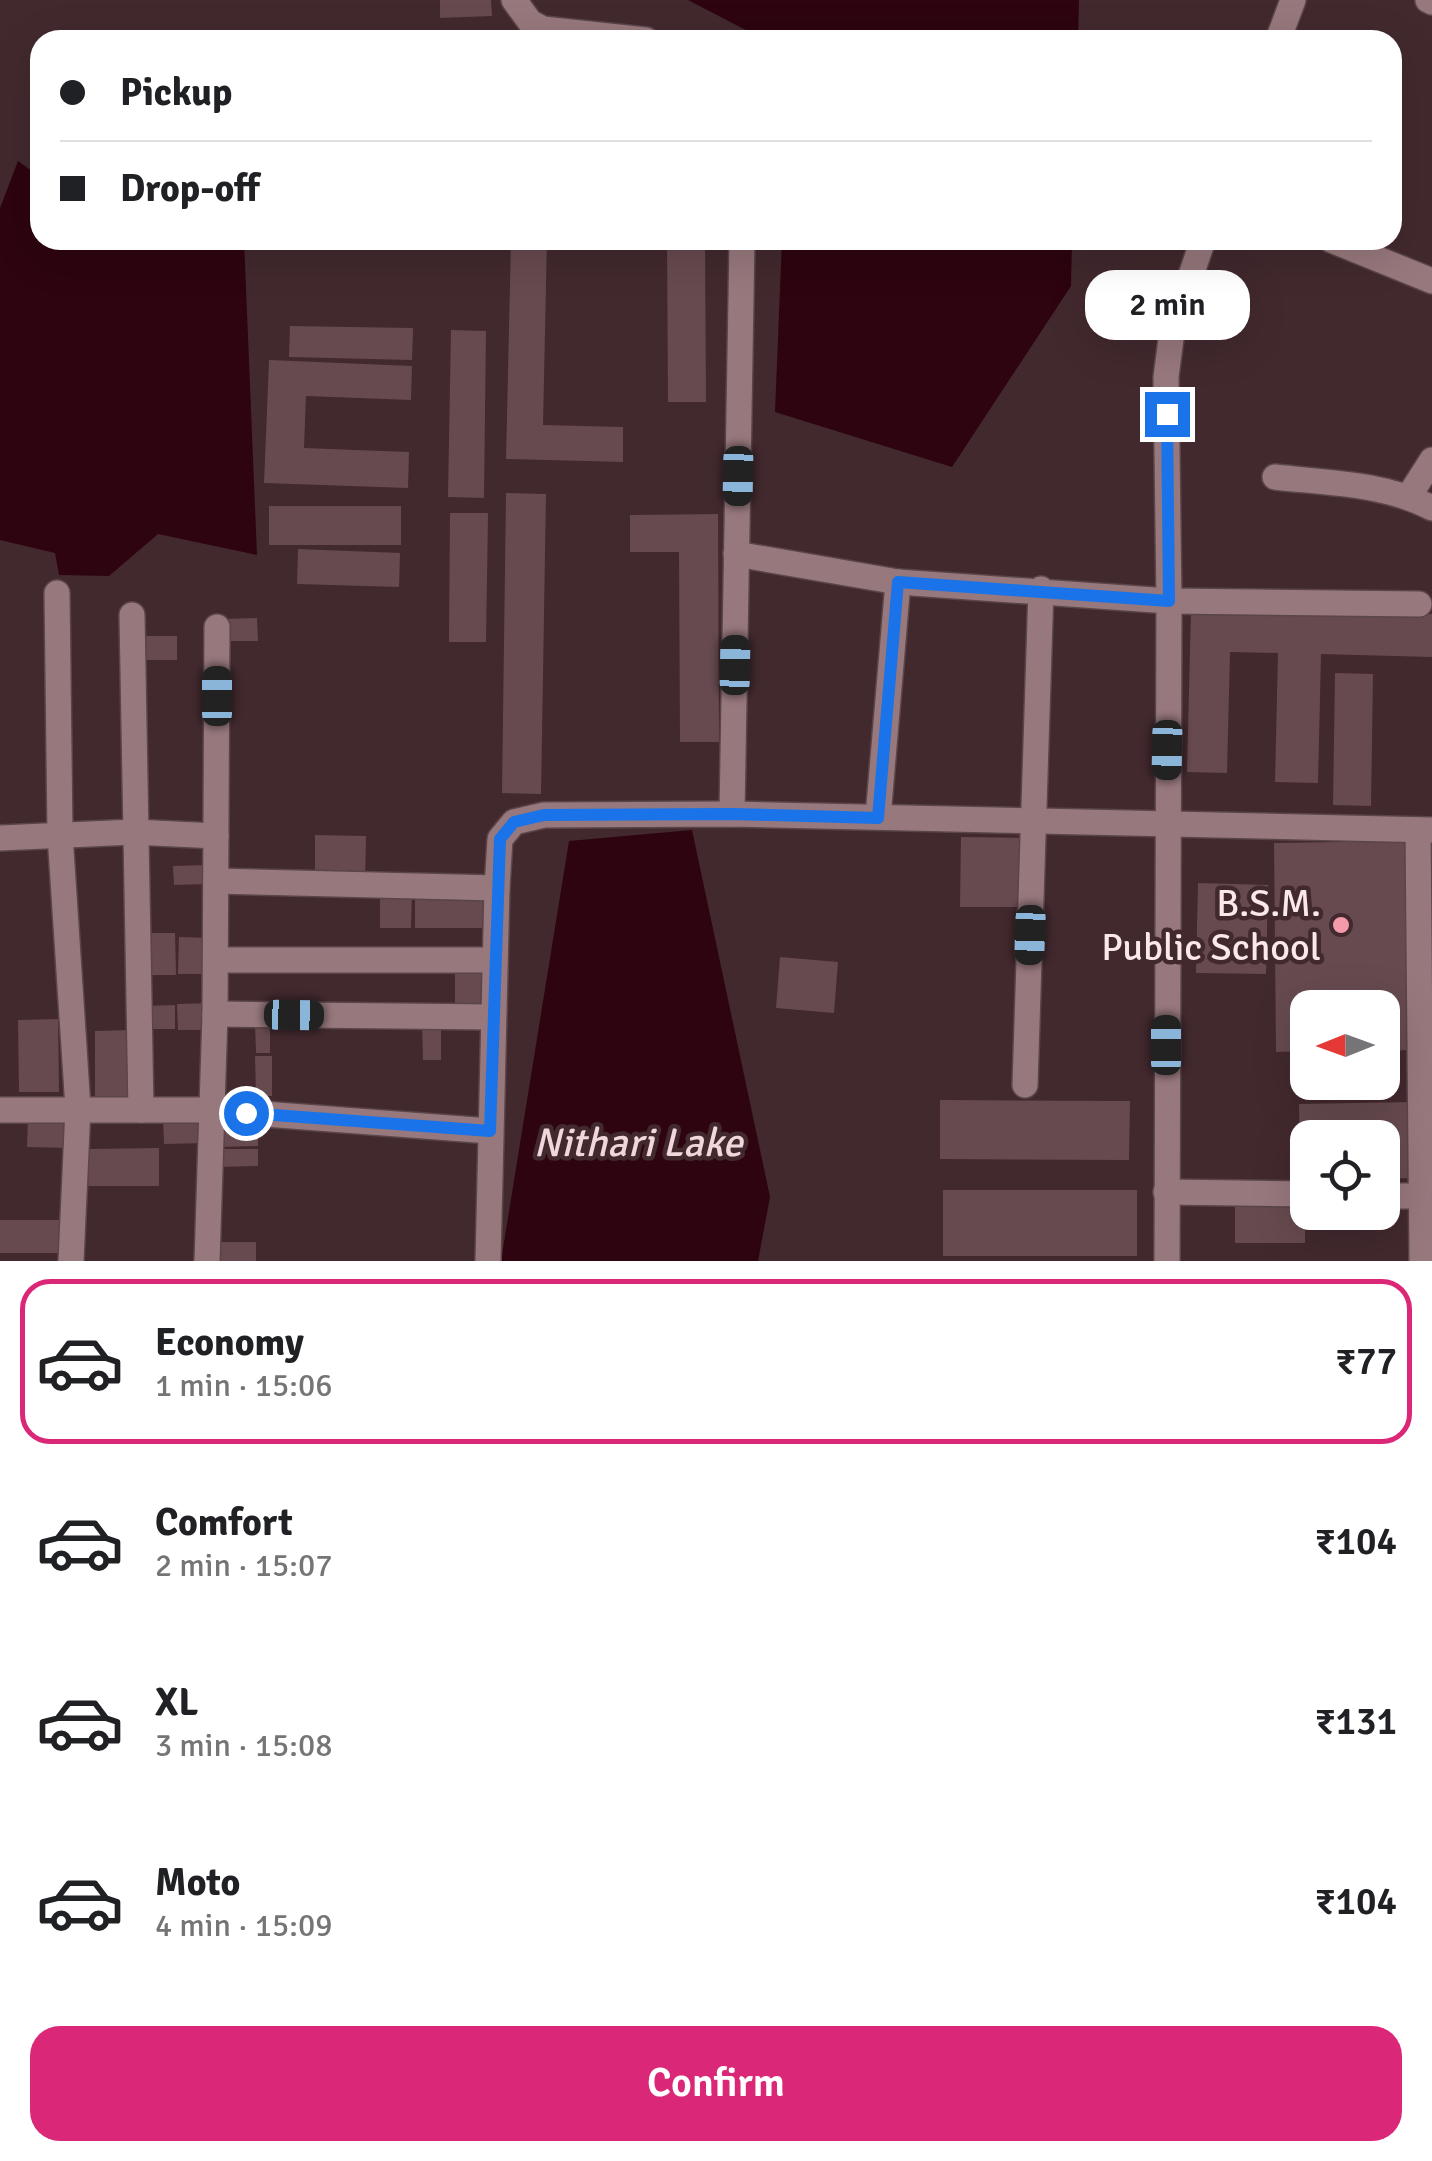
<!DOCTYPE html>
<meta charset="utf-8">
<style>
:root{--surface:#fff;--page:#f6f6f6;--text:#202124;--muted:#757577;--line:#e0e0e0;--accent:#db2777}
body{margin:0;font-family:Signika,sans-serif;background:var(--page);color:var(--text);height:100vh;display:flex;flex-direction:column;font-size:38px;white-space:nowrap}
*{box-sizing:border-box;margin:0}
p{font-size:32px;color:var(--muted)}
.icon{flex:none;width:55px;height:55px;fill:none;stroke:currentColor;stroke-width:2;stroke-linecap:round;stroke-linejoin:round}
.map{position:relative;height:1261px;overflow:hidden}
.side{display:flex;flex-direction:column;background:var(--surface);flex:1}
.side>*{flex:none}
.banner{position:absolute;left:30px;top:30px;width:1372px;height:220px;border-radius:30px;box-shadow:0 10px 40px #0002;display:grid;align-content:center;height:220px;padding:0 30px;background:var(--surface)}
.needle{width:65px;rotate:269deg}
.fabs{position:absolute;left:1290px;top:990px;display:grid;gap:20px}
.fabs a{display:grid;place-items:center;width:110px;height:110px;border-radius:20px;background:var(--surface);box-shadow:0 10px 40px #0002;font-size:50px}
.end{position:absolute;width:45px;height:45px;margin:-22px;border:12px solid #1a73e8;background:#fff;box-shadow:0 0 0 5px #fff}
.from{border-radius:50%}
.bubble{position:absolute;height:70px;border-radius:30px;background:var(--surface);box-shadow:0 10px 40px #0002;font-size:32px;font-weight:600;line-height:70px;text-align:center}
.car{position:absolute;width:30px;height:60px;margin:-30px -15px;border-radius:12px;box-shadow:0 0 8px 2px #0007;background:linear-gradient(#222 24%,#8ab4d8 0 40%,#222 0 76%,#8ab4d8 0 86%,#222 0)}
.banner b{display:flex;align-items:center;gap:35px;height:95px;font-size:38px}
.banner b+b{border-top:2px solid var(--line)}
.banner i{width:25px;height:25px;background:var(--text)}
ul{padding:18px 0 0;list-style:none}
li{display:flex;align-items:center;gap:30px;height:165px;margin:0 20px 15px;padding:0 10px;border:5px solid transparent;border-radius:30px}
li div{flex:1}
li b{display:block;font-size:38px}
li em{font-style:normal;font-weight:600}
li.selected{border-color:var(--accent)}
li>.icon{width:90px;height:90px;stroke-width:1.5}
.primary-button{display:flex;gap:20px;margin-top:auto;padding:20px 30px}
.primary-button a{flex:1;height:115px;border-radius:30px;background:var(--accent);color:#fff;font-size:40px;font-weight:600;line-height:115px;text-align:center}
.map>svg:first-child{display:block}
.water{fill:#2d0410}
.building{fill:#664a4f}
.lines{fill:none;stroke-linecap:round;stroke-linejoin:round}
.street-casing{stroke:#5a4549;stroke-width:28}
.street{stroke:#97787d;stroke-width:25}
.route{stroke:#1a73e8;stroke-width:12}
.poi-dot{fill:#f39aab;stroke:#42292e;stroke-width:4}
.labels{text-anchor:middle;dominant-baseline:central;stroke-width:9;stroke-linejoin:round;paint-order:stroke}
.poi-label{font-size:38px;fill:#fae8eb;stroke:#42292e;text-anchor:end}
.water-label{font-size:40px;font-style:italic;fill:#f1d7db;stroke:#42292e}
</style>
<div class="map">
<svg width="1432" height="1261" viewBox="0 0 1432 1261">
<rect width="100%" height="100%" fill="#42292e"/>
<g class="water">
<path d="M 688,0 L 1079,0 L 1078,40 L 765,40 Z"/>
<path d="M 18,161 L 40,177 L 40,240 L 244,240 L 257,555 L 158,534 L 109,576 L 59,575 L 55,553 L 0,540 L 0,208 Z"/>
<path d="M 782,240 L 1072,240 L 1071,286 L 952,467 L 775,412 Z"/>
<path d="M 692,830 L 770,1197 L 758,1261 L 501,1261 L 569,841 Z"/>
</g>
<g class="building">
<path d="M 440,0 L 491,0 L 492,16 L 440,18 Z"/>
<path d="M 511,240 L 547,240 L 543,425 L 623,427 L 623,462 L 506,459 Z"/>
<path d="M 667,240 L 705,240 L 706,402 L 668,402 Z"/>
<path d="M 290,326 L 413,328 L 412,360 L 289,357 Z"/>
<path d="M 451,330 L 486,331 L 484,498 L 448,497 Z"/>
<path d="M 269,360 L 412,366 L 411,400 L 306,396 L 304,448 L 409,452 L 408,488 L 264,483 Z"/>
<path d="M 506,493 L 546,494 L 541,794 L 502,793 Z"/>
<rect x="269" y="506" width="132" height="39"/>
<path d="M 450,513 L 488,513 L 486,642 L 449,642 Z"/>
<path d="M 718,514 L 719,742 L 680,742 L 679,552 L 630,552 L 630,515 Z"/>
<path d="M 298,549 L 400,553 L 399,587 L 297,584 Z"/>
<path d="M 1191,609 L 1432,614 L 1432,657 L 1321,654 L 1318,783 L 1275,782 L 1278,653 L 1230,652 L 1227,773 L 1187,772 Z"/>
<path d="M 257,618 L 258,641 L 225,641 L 224,619 Z"/>
<rect x="142" y="636" width="35" height="24"/>
<path d="M 1335,673 L 1373,674 L 1371,806 L 1333,805 Z"/>
<path d="M 315,835 L 366,836 L 365,880 L 315,879 Z"/>
<path d="M 961,837 L 1028,838 L 1027,907 L 960,907 Z"/>
<path d="M 1406,841 L 1409,1050 L 1382,1051 L 1382,1008 L 1308,1008 L 1308,1051 L 1276,1052 L 1274,843 Z"/>
<path d="M 208,865 L 208,884 L 174,885 L 173,866 Z"/>
<path d="M 1198,883 L 1268,885 L 1266,974 L 1196,973 Z"/>
<path d="M 380,890 L 412,890 L 411,928 L 380,928 Z"/>
<rect x="415" y="894" width="72" height="34"/>
<path d="M 140,933 L 175,933 L 176,975 L 140,975 Z"/>
<path d="M 179,937 L 211,938 L 212,974 L 178,974 Z"/>
<path d="M 780,957 L 838,962 L 834,1013 L 776,1008 Z"/>
<path d="M 455,966 L 486,966 L 487,1009 L 455,1009 Z"/>
<path d="M 212,1003 L 212,1030 L 178,1030 L 177,1004 Z"/>
<path d="M 175,1005 L 175,1029 L 143,1029 L 143,1006 Z"/>
<path d="M 58,1019 L 59,1092 L 19,1092 L 18,1020 Z"/>
<path d="M 441,1020 L 441,1060 L 423,1060 L 422,1021 Z"/>
<path d="M 270,1023 L 270,1053 L 256,1053 L 255,1024 Z"/>
<path d="M 131,1030 L 131,1098 L 95,1098 L 95,1031 Z"/>
<path d="M 255,1056 L 272,1056 L 272,1096 L 256,1096 Z"/>
<path d="M 940,1100 L 1130,1101 L 1129,1160 L 940,1159 Z"/>
<path d="M 1412,1102 L 1413,1178 L 1382,1179 L 1382,1138 L 1308,1138 L 1308,1180 L 1300,1180 L 1299,1104 Z"/>
<path d="M 28,1116 L 70,1117 L 70,1148 L 27,1147 Z"/>
<path d="M 163,1117 L 205,1117 L 205,1143 L 164,1144 Z"/>
<path d="M 258,1119 L 258,1146 L 217,1147 L 216,1120 Z"/>
<path d="M 159,1148 L 159,1186 L 88,1186 L 89,1149 Z"/>
<path d="M 217,1149 L 258,1149 L 258,1166 L 217,1167 Z"/>
<rect x="943" y="1190" width="194" height="66"/>
<rect x="1235" y="1202" width="70" height="41"/>
<rect x="0" y="1220" width="62" height="33"/>
<rect x="215" y="1242" width="41" height="19"/>
</g>
<g class="lines">
<defs>
<g id="street">
<path d="M 514,0 L 530,22 L 543,29 L 646,40"/>
<path d="M 1428,0 L 1432,2"/>
<path d="M 1278,40 L 1293,0"/>
<path d="M 1331,240 L 1432,281"/>
<path d="M 1275,477 C 1327,483 1384,483 1432,508"/>
<path d="M 1409,496 L 1432,460"/>
<path d="M 736,554 L 898,582 L 1169,601 L 1419,604"/>
<path d="M 57,593 L 60,834 L 78,1108 L 71,1261"/>
<path d="M 132,615 L 141,1110"/>
<path d="M 732,814 L 742,240"/>
<path d="M 878,817 L 898,582"/>
<path d="M 1418,830 L 1422,1261"/>
<path d="M 0,838 L 134,832 L 216,836"/>
<path d="M 216,881 L 497,888"/>
<path d="M 216,960 L 494,960"/>
<path d="M 215,1014 L 492,1017"/>
<path d="M 1025,1085 L 1041,589"/>
<path d="M 0,1110 L 211,1110 L 490,1131"/>
<path d="M 1166,1192 L 1308,1194"/>
<path d="M 1382,1196 L 1419,1196"/>
<path d="M 207,1261 L 215,1014 L 217,627"/>
<path d="M 488,1261 L 497,888 L 500,839 L 514,822 L 544,815 L 732,814 L 1432,830"/>
<path d="M 1167,1261 L 1169,601 L 1166,377 L 1172,331 L 1203,240"/>
</g>
</defs>
<use href="#street" class="street-casing"/>
<use href="#street" class="street"/>
</g>
<g class="lines">
<path class="route" d="M 246,1113 L 490,1131 L 500,839 L 514,822 L 544,815 L 732,814 L 878,818 L 898,582 L 1169,601 L 1167,414"/>
</g>
<circle class="poi-dot" cx="1341" cy="925" r="10"/>
<g class="labels">
<g class="poi-label">
<text x="1321" y="903">B.S.M.<tspan x="1321" dy="44">Public School</tspan></text>
</g>
<g class="water-label">
<text x="638" y="1143">Nithari Lake</text>
</g>
</g>
</svg>
<div class="fabs">
<a><svg class="needle" viewBox="-14 -14 28 28"><path d="M0-13l5 13h-10z" fill="#e53935"/><path d="M0 13l5-13h-10z" fill="#757577"/></svg></a>
<a><svg class="icon" aria-label="locate" viewBox="0 0 24 24"><circle cx="12" cy="12" r="6"/><path d="M12 2v4M12 18v4M2 12h4M18 12h4"/></svg></a>
</div>
<i class="end from" style="left:246px;top:1113px"></i>
<i class="end" style="left:1167px;top:414px"></i>
<div class="bubble" style="left:1085px;top:270px;width:165px">2 min</div>
<i class="car" style="left:738px;top:476px;rotate:181deg"></i>
<i class="car" style="left:735px;top:665px;rotate:1deg"></i>
<i class="car" style="left:217px;top:696px;rotate:0deg"></i>
<i class="car" style="left:1167px;top:750px;rotate:181deg"></i>
<i class="car" style="left:1030px;top:935px;rotate:182deg"></i>
<i class="car" style="left:294px;top:1015px;rotate:91deg"></i>
<i class="car" style="left:1166px;top:1045px;rotate:0deg"></i>
<div class="banner">
<b><i class="from"></i>Pickup</b>
<b><i></i>Drop-off</b>
</div>
</div>
<section class="side">
<ul>
<li class="selected"><svg class="icon" aria-label="car" viewBox="0 0 24 24"><path d="M5 17H2v-5l4-1 3-4h7l3 4 3 1v5h-3M9 17h6M6 11h13"/><circle cx="7" cy="17" r="2"/><circle cx="17" cy="17" r="2"/></svg><div><b>Economy</b><p>1 min · 15:06</p></div><em>₹77</em></li>
<li><svg class="icon" aria-label="car" viewBox="0 0 24 24"><path d="M5 17H2v-5l4-1 3-4h7l3 4 3 1v5h-3M9 17h6M6 11h13"/><circle cx="7" cy="17" r="2"/><circle cx="17" cy="17" r="2"/></svg><div><b>Comfort</b><p>2 min · 15:07</p></div><em>₹104</em></li>
<li><svg class="icon" aria-label="car" viewBox="0 0 24 24"><path d="M5 17H2v-5l4-1 3-4h7l3 4 3 1v5h-3M9 17h6M6 11h13"/><circle cx="7" cy="17" r="2"/><circle cx="17" cy="17" r="2"/></svg><div><b>XL</b><p>3 min · 15:08</p></div><em>₹131</em></li>
<li><svg class="icon" aria-label="car" viewBox="0 0 24 24"><path d="M5 17H2v-5l4-1 3-4h7l3 4 3 1v5h-3M9 17h6M6 11h13"/><circle cx="7" cy="17" r="2"/><circle cx="17" cy="17" r="2"/></svg><div><b>Moto</b><p>4 min · 15:09</p></div><em>₹104</em></li>
</ul>
<div class="primary-button"><a>Confirm</a></div>
</section>
